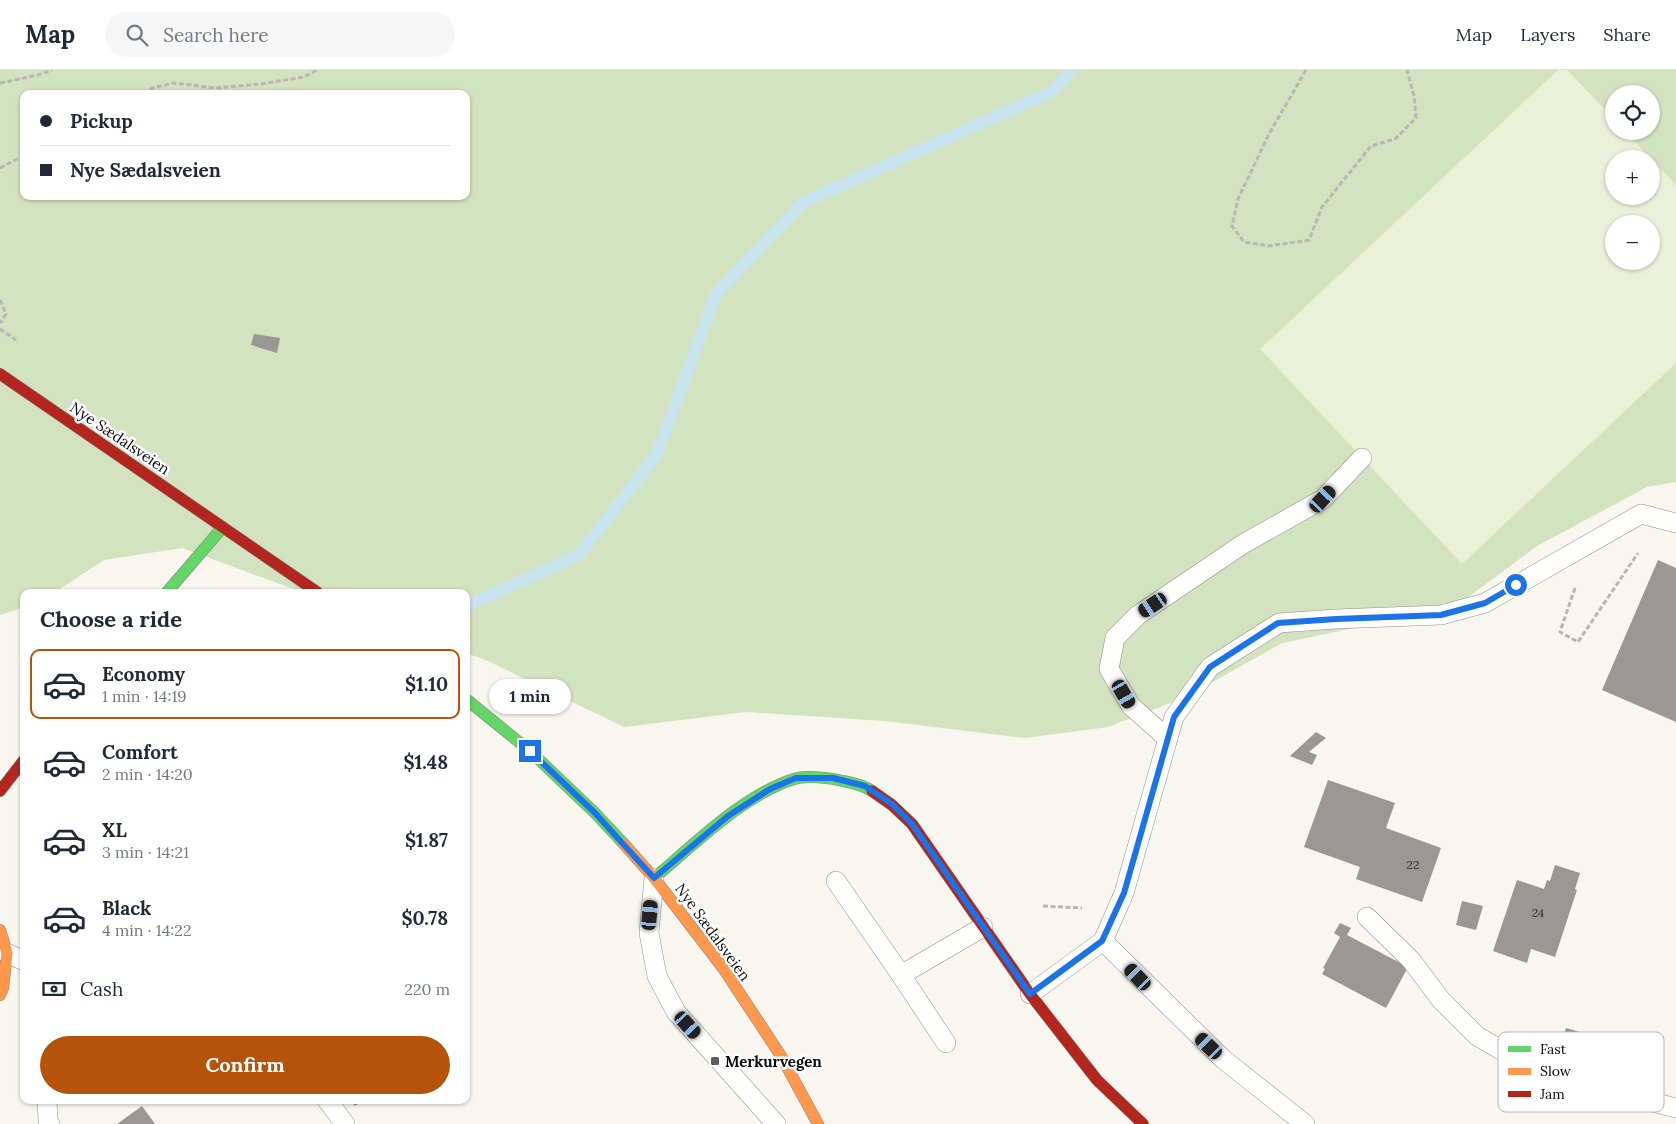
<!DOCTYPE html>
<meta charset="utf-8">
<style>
:root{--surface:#fff;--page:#f6f6f7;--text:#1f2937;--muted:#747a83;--line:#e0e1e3;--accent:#b45309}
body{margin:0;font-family:Lora,serif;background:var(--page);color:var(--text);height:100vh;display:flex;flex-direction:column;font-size:19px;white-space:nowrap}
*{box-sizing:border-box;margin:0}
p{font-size:16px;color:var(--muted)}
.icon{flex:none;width:28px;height:28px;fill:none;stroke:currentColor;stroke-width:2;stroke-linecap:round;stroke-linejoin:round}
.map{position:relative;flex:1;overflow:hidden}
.sheet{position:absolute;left:20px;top:519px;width:450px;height:515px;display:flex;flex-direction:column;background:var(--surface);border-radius:10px;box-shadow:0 1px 4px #0004}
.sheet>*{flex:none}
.guide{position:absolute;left:20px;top:20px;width:450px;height:110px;border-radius:10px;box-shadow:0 1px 4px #0004;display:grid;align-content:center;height:110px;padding:0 20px;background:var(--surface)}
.buttons{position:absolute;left:1605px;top:15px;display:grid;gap:10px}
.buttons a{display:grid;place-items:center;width:55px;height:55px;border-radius:50%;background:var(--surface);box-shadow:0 1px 4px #0004;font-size:25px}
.end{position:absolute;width:22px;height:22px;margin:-11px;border:6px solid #1a73e8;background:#fff;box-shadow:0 0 0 2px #fff}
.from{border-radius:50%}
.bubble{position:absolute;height:35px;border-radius:18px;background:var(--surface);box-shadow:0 1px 4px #0004;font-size:16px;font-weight:700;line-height:35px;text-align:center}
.car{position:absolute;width:15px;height:30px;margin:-15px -8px;border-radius:6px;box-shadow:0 0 4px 1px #0007;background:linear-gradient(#222 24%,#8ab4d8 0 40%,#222 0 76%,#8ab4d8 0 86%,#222 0)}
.guide b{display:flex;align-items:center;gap:18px;height:48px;font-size:19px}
.guide b+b{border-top:1px solid var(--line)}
.guide i{width:12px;height:12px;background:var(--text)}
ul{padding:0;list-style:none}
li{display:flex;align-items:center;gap:15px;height:70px;margin:0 10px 8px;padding:0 10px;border:2px solid transparent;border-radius:10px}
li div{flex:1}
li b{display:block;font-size:19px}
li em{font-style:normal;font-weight:700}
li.active{border-color:var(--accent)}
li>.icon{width:45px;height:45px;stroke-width:1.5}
h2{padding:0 20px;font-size:22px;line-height:60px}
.pay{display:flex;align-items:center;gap:12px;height:55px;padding:0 20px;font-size:19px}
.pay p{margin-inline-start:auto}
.action{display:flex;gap:10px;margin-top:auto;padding:10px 20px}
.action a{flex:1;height:58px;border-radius:30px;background:var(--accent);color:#fff;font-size:20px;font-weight:700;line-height:58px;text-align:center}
header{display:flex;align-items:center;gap:30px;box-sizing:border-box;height:70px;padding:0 25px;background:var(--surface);border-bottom:1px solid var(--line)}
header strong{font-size:24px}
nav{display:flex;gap:28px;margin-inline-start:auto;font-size:18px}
.search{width:350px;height:45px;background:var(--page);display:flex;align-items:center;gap:12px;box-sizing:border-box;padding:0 18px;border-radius:28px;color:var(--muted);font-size:19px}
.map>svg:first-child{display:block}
.forest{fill:#d3e2bf;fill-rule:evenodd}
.pitch{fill:#ebf0d9;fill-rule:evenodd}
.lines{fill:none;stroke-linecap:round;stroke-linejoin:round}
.stream{stroke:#c8e4ee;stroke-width:12}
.building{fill:#9a9894}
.lane-casing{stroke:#91908d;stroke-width:20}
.fast-casing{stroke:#888783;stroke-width:12}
.slow-casing{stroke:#888783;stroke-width:12}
.jam-casing{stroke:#888783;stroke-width:12}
.path{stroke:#b7b6b5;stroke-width:3;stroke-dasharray:5 2.5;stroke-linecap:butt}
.lane{stroke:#fefefc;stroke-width:19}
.fast{stroke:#63d668;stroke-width:11}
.slow{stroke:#ff974d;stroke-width:11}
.jam{stroke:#b3261e;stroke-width:11}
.route{stroke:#1a73e8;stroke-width:6}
.poi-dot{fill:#5d5d5a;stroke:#fff;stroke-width:2}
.labels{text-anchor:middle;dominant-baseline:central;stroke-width:5;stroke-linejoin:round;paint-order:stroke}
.number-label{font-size:12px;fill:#2e2e2c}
.street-label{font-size:15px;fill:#0a0a0a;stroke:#fff}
.poi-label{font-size:15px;font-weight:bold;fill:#0a0a0a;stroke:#fff;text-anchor:start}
.key{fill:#fff;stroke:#b6b6b6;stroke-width:1}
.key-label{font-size:14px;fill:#0a0a0a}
</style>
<header>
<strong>Map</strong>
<div class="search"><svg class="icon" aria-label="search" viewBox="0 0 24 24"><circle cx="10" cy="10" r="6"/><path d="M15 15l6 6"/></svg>Search here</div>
<nav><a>Map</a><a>Layers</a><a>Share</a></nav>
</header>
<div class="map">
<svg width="1676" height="1054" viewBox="0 0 1676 1054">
<rect width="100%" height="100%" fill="#f8f6ee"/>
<path class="forest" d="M 0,0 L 1676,0 L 1676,412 L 1647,417 L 1537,476 L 1455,537 L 1282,573 L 1186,627 L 1108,657 L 1025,668 L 885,651 L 746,642 L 624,657 L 488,591 L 466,583 L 466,522 L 302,522 L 182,478 L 104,490 L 55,522 L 24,522 L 24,537 L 0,545 ZM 24,24 L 466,24 L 466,126 L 24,126 ZM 1614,24 L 1651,24 L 1651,61 L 1614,61 ZM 1614,89 L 1651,89 L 1651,126 L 1614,126 ZM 1614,154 L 1651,154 L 1651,191 L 1614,191 Z"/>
<path class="pitch" d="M 1558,0 L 1567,0 L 1614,49 L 1614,61 L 1625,61 L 1651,89 L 1614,89 L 1614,126 L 1651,126 L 1651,89 L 1676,115 L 1676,293 L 1462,494 L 1260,279 ZM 1614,154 L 1651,154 L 1651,191 L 1614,191 Z"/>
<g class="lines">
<path class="stream" d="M 470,534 L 579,485 L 657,384 L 716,224 L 802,133 L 1053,21 L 1071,0"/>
</g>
<g class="building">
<path d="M 254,264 L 280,268 L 277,283 L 251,275 Z"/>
<path d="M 1658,490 L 1676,498 L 1676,652 L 1602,620 Z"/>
<path d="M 1316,662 L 1326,668 L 1309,682 L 1317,685 L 1312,695 L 1290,686 Z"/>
<path d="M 1328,710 L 1395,733 L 1386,758 L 1441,778 L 1422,832 L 1356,809 L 1360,797 L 1304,777 Z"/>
<path d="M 1555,795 L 1580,803 L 1575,819 L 1577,820 L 1555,887 L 1531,879 L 1527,893 L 1493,881 L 1517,810 L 1544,819 L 1547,810 L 1550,811 Z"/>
<path d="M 1462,831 L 1483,836 L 1476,860 L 1456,855 Z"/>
<path d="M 1340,853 L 1351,858 L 1347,865 L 1408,897 L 1386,938 L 1322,904 L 1325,899 L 1323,898 L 1340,867 L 1334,863 Z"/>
<path d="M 1566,958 L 1608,970 L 1600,999 L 1557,987 Z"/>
<path d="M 350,1030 L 363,1030 L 355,1036 Z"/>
<path d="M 142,1036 L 155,1054 L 117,1054 Z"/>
</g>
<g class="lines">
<defs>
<g id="lane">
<path d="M 1168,669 L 1131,636 L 1109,599 L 1115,568 L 1138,545 L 1243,474 L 1323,429 L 1362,388"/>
<path d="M 654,808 L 649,863 L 657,906 L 676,942 L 776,1054"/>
<path d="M 836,811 L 901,905"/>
<path d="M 1367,847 L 1411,890 L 1441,930 L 1477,966 L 1539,1002 L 1676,1038"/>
<path d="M 1103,871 L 1223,989 L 1305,1054"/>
<path d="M 7,883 L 24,891"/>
<path d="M 1030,924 L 1103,871 L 1124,823 L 1174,647 L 1210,597 L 1279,553 L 1336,549 L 1441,545 L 1485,533 L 1641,444 L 1676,453"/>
<path d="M 946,973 L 901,905 L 983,857"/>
<path d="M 47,1030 L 48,1052 L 50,1054"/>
<path d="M 327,1030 L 345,1054"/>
</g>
<g id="fast">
<path d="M 167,522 L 223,457"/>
<path d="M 466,629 L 530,681 L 595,743 L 624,774"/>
<path d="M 654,808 C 695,774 743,725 794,709 C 806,705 831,708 843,711 C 854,713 863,715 872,721"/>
</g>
<g id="slow">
<path d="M 624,774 L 654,808 L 723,898 L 781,986 L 818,1054"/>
<path d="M 0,860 L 7,883 L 3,918 L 0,925"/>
</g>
<g id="jam">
<path d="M 0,304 L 317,522"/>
<path d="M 0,721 L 24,690"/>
<path d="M 872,721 L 892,735 L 912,754 L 1030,924 L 1097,1010 L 1143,1054"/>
</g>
</defs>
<use href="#lane" class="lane-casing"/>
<use href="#fast" class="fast-casing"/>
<use href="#slow" class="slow-casing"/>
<use href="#jam" class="jam-casing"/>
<g class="path">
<path d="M 1306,0 L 1269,64 L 1238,129 L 1232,156 L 1244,172 L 1269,176 L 1309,170 L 1322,137 L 1371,76 L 1395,69 L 1416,48 L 1414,26 L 1407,0"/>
<path d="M 0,13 L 38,5 L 52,0"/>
<path d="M 144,24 L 152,18 L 174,13 L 215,18 L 261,14 L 304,7 L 317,0"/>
<path d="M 0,98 L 21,87 L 24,87"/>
<path d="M 0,230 L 6,244 L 0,253"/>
<path d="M 0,259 L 16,270"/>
<path d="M 1575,518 L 1560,562 L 1578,572 L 1638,483"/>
<path d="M 1043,836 L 1082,838"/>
</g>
<use href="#lane" class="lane"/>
<use href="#fast" class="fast"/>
<use href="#slow" class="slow"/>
<use href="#jam" class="jam"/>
</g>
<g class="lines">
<path class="route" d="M 530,681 L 595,743 L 654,808 L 728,746 L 770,719 L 796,708 L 833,708 L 865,716 L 892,734 L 912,754 L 1030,924 L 1102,871 L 1124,823 L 1174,647 L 1210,597 L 1278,553 L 1336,549 L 1441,545 L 1485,533 L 1516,515"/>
</g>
<rect class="poi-dot" x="710" y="986" width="10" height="10" rx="2.5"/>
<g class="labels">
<g class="number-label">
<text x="1413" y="794">22</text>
<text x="1538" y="842">24</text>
</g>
<g class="street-label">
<text transform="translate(120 368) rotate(34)">Nye Sædalsveien</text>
<text transform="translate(713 862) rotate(54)">Nye Sædalsveien</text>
</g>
<g class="poi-label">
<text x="725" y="991">Merkurvegen</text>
</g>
</g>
<rect x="1498" y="962" width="166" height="80" rx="8" class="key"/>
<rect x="1508" y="976" width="23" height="6" fill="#63d668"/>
<rect x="1508" y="998" width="23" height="7" fill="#ff974d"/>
<rect x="1508" y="1021" width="23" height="6" fill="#b3261e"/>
<g class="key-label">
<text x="1540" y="984">Fast</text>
<text x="1540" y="1006">Slow</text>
<text x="1540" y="1029">Jam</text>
</g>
</svg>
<div class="buttons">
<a><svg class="icon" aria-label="locate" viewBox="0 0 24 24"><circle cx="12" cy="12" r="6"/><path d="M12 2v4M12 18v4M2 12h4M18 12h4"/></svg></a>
<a>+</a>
<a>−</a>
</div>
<i class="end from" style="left:1516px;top:515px"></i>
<i class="end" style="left:530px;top:681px"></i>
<div class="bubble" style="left:489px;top:609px;width:82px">1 min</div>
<i class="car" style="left:1323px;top:429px;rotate:43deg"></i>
<i class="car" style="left:1153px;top:535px;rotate:236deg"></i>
<i class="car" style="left:1124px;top:624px;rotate:150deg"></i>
<i class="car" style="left:650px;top:845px;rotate:5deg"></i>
<i class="car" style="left:1138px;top:907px;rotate:316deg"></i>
<i class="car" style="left:688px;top:955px;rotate:138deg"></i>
<i class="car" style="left:1209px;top:976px;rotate:314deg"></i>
<div class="guide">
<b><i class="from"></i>Pickup</b>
<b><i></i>Nye Sædalsveien</b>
</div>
<section class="sheet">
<h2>Choose a ride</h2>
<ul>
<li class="active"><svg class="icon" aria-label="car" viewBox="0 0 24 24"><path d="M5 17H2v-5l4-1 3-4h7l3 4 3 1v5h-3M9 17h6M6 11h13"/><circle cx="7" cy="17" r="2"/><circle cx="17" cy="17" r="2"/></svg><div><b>Economy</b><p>1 min · 14:19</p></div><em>$1.10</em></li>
<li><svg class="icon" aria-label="car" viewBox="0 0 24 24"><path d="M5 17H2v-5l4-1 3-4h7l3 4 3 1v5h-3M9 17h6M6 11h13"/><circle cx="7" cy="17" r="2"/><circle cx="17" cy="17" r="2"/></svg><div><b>Comfort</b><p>2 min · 14:20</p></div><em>$1.48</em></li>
<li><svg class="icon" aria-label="car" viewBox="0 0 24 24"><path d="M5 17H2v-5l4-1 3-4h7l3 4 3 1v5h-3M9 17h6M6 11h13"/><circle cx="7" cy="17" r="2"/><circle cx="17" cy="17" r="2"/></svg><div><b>XL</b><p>3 min · 14:21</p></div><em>$1.87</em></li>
<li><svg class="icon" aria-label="car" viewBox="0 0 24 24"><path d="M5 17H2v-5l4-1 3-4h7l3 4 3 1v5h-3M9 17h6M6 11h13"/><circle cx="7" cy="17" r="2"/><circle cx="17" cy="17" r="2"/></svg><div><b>Black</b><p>4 min · 14:22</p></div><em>$0.78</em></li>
</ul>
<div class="pay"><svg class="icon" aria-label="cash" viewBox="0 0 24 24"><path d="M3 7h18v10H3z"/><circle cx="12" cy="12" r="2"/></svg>Cash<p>220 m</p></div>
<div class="action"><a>Confirm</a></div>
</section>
</div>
